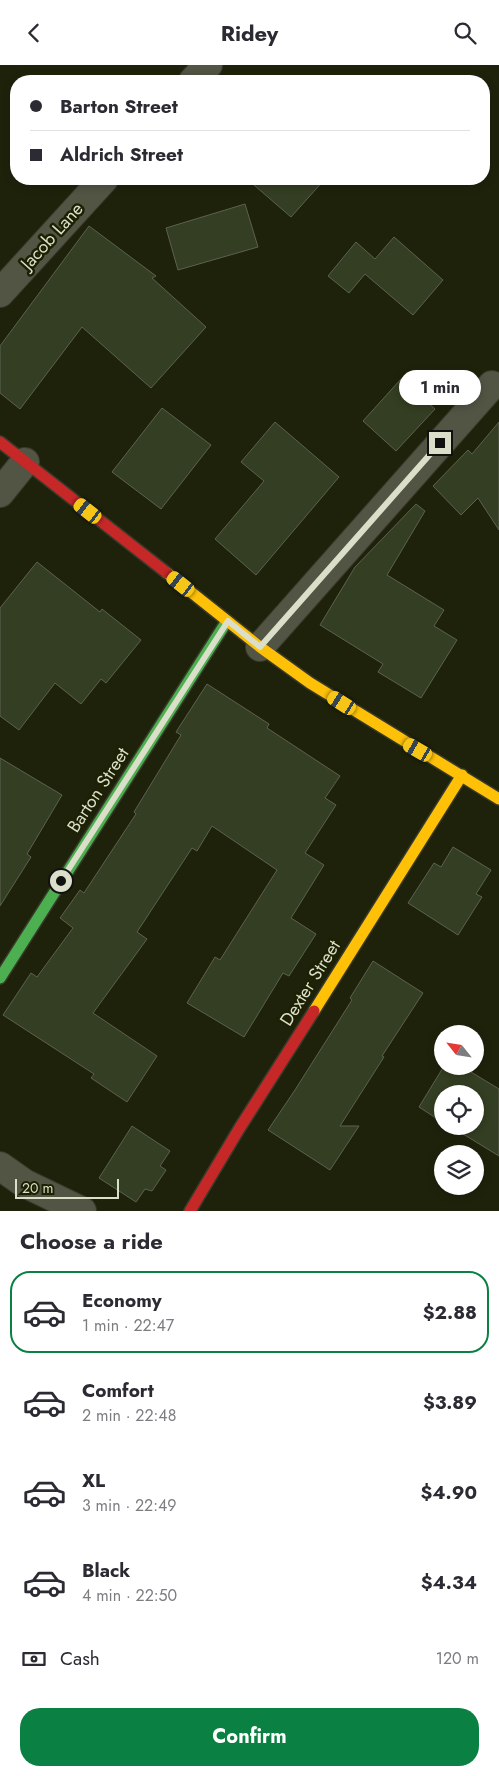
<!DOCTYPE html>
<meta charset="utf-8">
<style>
:root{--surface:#fff;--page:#f7f7f7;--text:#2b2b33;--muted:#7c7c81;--line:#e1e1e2;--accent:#0b8043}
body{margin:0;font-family:Jost,sans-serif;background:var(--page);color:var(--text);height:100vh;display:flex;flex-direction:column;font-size:19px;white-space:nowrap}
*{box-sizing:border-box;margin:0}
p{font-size:16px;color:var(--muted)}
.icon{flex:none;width:28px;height:28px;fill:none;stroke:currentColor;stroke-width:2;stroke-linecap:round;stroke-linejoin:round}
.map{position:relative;height:1146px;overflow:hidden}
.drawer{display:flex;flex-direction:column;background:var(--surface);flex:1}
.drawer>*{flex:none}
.top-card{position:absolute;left:10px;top:10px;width:480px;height:110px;border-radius:20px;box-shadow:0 2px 8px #0003;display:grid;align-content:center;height:110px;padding:0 20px;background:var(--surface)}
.needle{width:32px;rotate:300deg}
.tools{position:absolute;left:434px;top:960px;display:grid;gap:10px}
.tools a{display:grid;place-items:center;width:50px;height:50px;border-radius:50%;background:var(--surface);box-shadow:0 2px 8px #0003;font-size:25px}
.scale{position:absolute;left:15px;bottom:12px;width:104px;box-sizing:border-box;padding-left:5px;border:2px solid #dbdfc9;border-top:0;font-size:14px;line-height:18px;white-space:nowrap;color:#dbdfc9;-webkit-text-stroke:4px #1d2103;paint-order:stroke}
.end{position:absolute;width:22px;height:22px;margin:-11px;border:6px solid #dbdfc9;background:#111;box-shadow:0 0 0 2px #111}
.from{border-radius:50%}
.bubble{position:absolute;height:35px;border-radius:18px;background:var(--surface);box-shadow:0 2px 8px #0003;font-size:16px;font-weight:700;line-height:35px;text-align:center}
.car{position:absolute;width:15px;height:30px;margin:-15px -8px;border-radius:6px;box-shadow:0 0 4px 1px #0007;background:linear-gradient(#f5c518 24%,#345 0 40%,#f5c518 0 76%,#345 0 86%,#f5c518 0)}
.top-card b{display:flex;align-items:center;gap:18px;height:48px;font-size:19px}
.top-card b+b{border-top:1px solid var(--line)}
.top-card i{width:12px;height:12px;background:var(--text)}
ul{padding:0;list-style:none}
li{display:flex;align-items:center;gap:15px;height:82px;margin:0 10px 8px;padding:0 10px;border:2px solid transparent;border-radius:20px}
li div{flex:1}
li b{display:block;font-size:19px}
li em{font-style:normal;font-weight:700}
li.active{border-color:var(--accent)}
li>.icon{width:45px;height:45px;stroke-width:1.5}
h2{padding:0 20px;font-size:22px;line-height:60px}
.pay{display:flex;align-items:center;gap:12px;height:55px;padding:0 20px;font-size:19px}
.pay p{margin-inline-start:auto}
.primary-button{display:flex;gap:10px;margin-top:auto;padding:10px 20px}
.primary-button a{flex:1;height:58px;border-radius:20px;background:var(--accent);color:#fff;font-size:20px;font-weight:700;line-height:58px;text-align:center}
header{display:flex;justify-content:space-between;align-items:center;height:65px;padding:0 20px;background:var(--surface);font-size:22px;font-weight:700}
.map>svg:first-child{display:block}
.building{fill:#343e22;stroke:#5c6250}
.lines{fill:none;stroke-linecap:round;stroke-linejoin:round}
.street-casing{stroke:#393a2b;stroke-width:30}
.fast-casing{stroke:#393a2b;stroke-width:14}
.slow-casing{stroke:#393a2b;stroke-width:14}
.jam-casing{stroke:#393a2b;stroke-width:14}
.street{stroke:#525444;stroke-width:28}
.fast{stroke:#4caf50;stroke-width:11}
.slow{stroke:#ffc107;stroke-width:11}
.jam{stroke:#c62828;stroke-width:11}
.route{stroke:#dbdfc9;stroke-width:6}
.labels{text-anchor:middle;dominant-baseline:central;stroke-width:5;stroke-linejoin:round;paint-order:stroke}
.street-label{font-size:18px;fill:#dbdfc9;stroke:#1d2103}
</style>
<header><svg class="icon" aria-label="back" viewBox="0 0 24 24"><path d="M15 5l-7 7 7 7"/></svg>Ridey<svg class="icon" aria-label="search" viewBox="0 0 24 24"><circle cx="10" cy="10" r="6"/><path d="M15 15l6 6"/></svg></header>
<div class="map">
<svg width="499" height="1146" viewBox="0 0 499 1146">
<rect width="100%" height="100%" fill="#1f220b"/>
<g class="building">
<path d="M 247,114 L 325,114 L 291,152 Z"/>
<path d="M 245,139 L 258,182 L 178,205 L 166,163 Z"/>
<path d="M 89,161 L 156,211 L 152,213 L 206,262 L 151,323 L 82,262 L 20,344 L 0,328 L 0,281 Z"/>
<path d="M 394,172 L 443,215 L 413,250 L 365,209 L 349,228 L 328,211 L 356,177 L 375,194 Z"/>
<path d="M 401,314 L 435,344 L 396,386 L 363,356 Z"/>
<path d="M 162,343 L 211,380 L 161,444 L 112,407 Z"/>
<path d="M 275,357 L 339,412 L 256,510 L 215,474 L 264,416 L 241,397 Z"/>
<path d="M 499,357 L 499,465 L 478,433 L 461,450 L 433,421 L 468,385 L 472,389 Z"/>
<path d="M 416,439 L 425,446 L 387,510 L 444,545 L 434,561 L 457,575 L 421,633 L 378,607 L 383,599 L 320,560 L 355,502 Z"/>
<path d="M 37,497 L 100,547 L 102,544 L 141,575 L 106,618 L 101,614 L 81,639 L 55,618 L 19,665 L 0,651 L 0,543 Z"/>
<path d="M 207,619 L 269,659 L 267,663 L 340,711 L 325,733 L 336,740 L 305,788 L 324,800 L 291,853 L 316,869 L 289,911 L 283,908 L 244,972 L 187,938 L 215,892 L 220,895 L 277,805 L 212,761 L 197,786 L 192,783 L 137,867 L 147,874 L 93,948 L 157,991 L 127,1037 L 91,1013 L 94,1009 L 3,950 L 31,908 L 37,912 L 73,863 L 60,853 L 80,825 L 84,828 L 136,749 L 134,747 L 181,670 L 176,667 Z"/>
<path d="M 0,693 L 62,730 L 27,789 L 31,792 L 0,841 Z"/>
<path d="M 453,782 L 491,805 L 476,829 L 482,832 L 458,870 L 408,838 L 434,798 L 441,802 Z"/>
<path d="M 373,896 L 423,928 L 382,991 L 384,992 L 340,1061 L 359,1061 L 330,1105 L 268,1065 L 295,1025 L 352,935 L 350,933 Z"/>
<path d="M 444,1001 L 461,1001 L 499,1024 L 499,1091 L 450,1061 L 475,1061 L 475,1029 L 442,1029 L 442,1057 L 419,1042 Z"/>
<path d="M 132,1061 L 170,1086 L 160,1101 L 166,1105 L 152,1126 L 145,1124 L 136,1137 L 99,1113 Z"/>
</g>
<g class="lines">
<defs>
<g id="street">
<path d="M 193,16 L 208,0"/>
<path d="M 0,228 L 104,114"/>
<path d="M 0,428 L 25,397"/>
<path d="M 260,582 L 492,320"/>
<path d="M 0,1101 L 24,1118 L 82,1146"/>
</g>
<path id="fast" d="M 0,913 L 227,556"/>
<g id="slow">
<path d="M 167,508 L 260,582 L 310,618 L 499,734"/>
<path d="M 314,946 L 462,710"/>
</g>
<g id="jam">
<path d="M 0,377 L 167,508"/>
<path d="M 190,1146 L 239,1064 L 314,946"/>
</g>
</defs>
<use href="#street" class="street-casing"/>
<use href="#fast" class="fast-casing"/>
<use href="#slow" class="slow-casing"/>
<use href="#jam" class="jam-casing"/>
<use href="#street" class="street"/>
<use href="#fast" class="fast"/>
<use href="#slow" class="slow"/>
<use href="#jam" class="jam"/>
</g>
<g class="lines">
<path class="route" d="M 61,816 L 228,556 L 260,582 L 440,378"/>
</g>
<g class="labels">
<g class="street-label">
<text transform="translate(52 171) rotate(-48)">Jacob Lane</text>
<text transform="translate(98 725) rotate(-57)">Barton Street</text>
<text transform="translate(310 918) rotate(-58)">Dexter Street</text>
</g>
</g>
</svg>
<div class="tools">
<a><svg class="needle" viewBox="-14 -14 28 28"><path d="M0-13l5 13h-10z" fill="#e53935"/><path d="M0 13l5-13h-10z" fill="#7c7c81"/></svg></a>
<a><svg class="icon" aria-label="locate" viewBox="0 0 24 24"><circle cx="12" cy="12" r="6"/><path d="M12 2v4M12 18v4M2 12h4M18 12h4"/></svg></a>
<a><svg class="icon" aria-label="layers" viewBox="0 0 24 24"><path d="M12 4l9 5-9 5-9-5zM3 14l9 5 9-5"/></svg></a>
</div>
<div class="scale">20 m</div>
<i class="end from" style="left:61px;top:816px"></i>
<i class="end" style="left:440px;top:378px"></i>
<div class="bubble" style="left:399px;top:305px;width:82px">1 min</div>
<i class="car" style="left:88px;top:446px;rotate:308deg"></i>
<i class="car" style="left:181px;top:519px;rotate:308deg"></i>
<i class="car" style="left:342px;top:638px;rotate:302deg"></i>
<i class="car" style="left:418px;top:685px;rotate:300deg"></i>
<div class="top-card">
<b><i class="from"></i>Barton Street</b>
<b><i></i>Aldrich Street</b>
</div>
</div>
<section class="drawer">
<h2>Choose a ride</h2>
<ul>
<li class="active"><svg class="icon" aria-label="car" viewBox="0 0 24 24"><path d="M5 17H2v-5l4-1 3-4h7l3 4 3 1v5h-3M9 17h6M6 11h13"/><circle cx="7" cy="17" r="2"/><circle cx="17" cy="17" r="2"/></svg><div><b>Economy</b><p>1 min · 22:47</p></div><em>$2.88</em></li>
<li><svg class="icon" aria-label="car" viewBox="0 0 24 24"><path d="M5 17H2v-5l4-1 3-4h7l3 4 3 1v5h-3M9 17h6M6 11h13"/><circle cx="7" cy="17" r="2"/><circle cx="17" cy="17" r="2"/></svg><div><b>Comfort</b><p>2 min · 22:48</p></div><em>$3.89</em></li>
<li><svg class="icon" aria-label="car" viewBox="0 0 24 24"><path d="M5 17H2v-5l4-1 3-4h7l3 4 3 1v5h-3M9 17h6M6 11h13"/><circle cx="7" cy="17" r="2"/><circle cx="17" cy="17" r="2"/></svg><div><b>XL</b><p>3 min · 22:49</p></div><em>$4.90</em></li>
<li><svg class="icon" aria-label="car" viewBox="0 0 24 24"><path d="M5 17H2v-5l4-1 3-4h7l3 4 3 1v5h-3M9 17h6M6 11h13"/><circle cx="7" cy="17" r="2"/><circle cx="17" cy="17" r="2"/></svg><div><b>Black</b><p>4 min · 22:50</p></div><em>$4.34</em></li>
</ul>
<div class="pay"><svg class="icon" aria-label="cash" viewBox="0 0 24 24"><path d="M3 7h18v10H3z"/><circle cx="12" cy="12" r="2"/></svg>Cash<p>120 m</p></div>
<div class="primary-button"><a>Confirm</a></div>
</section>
